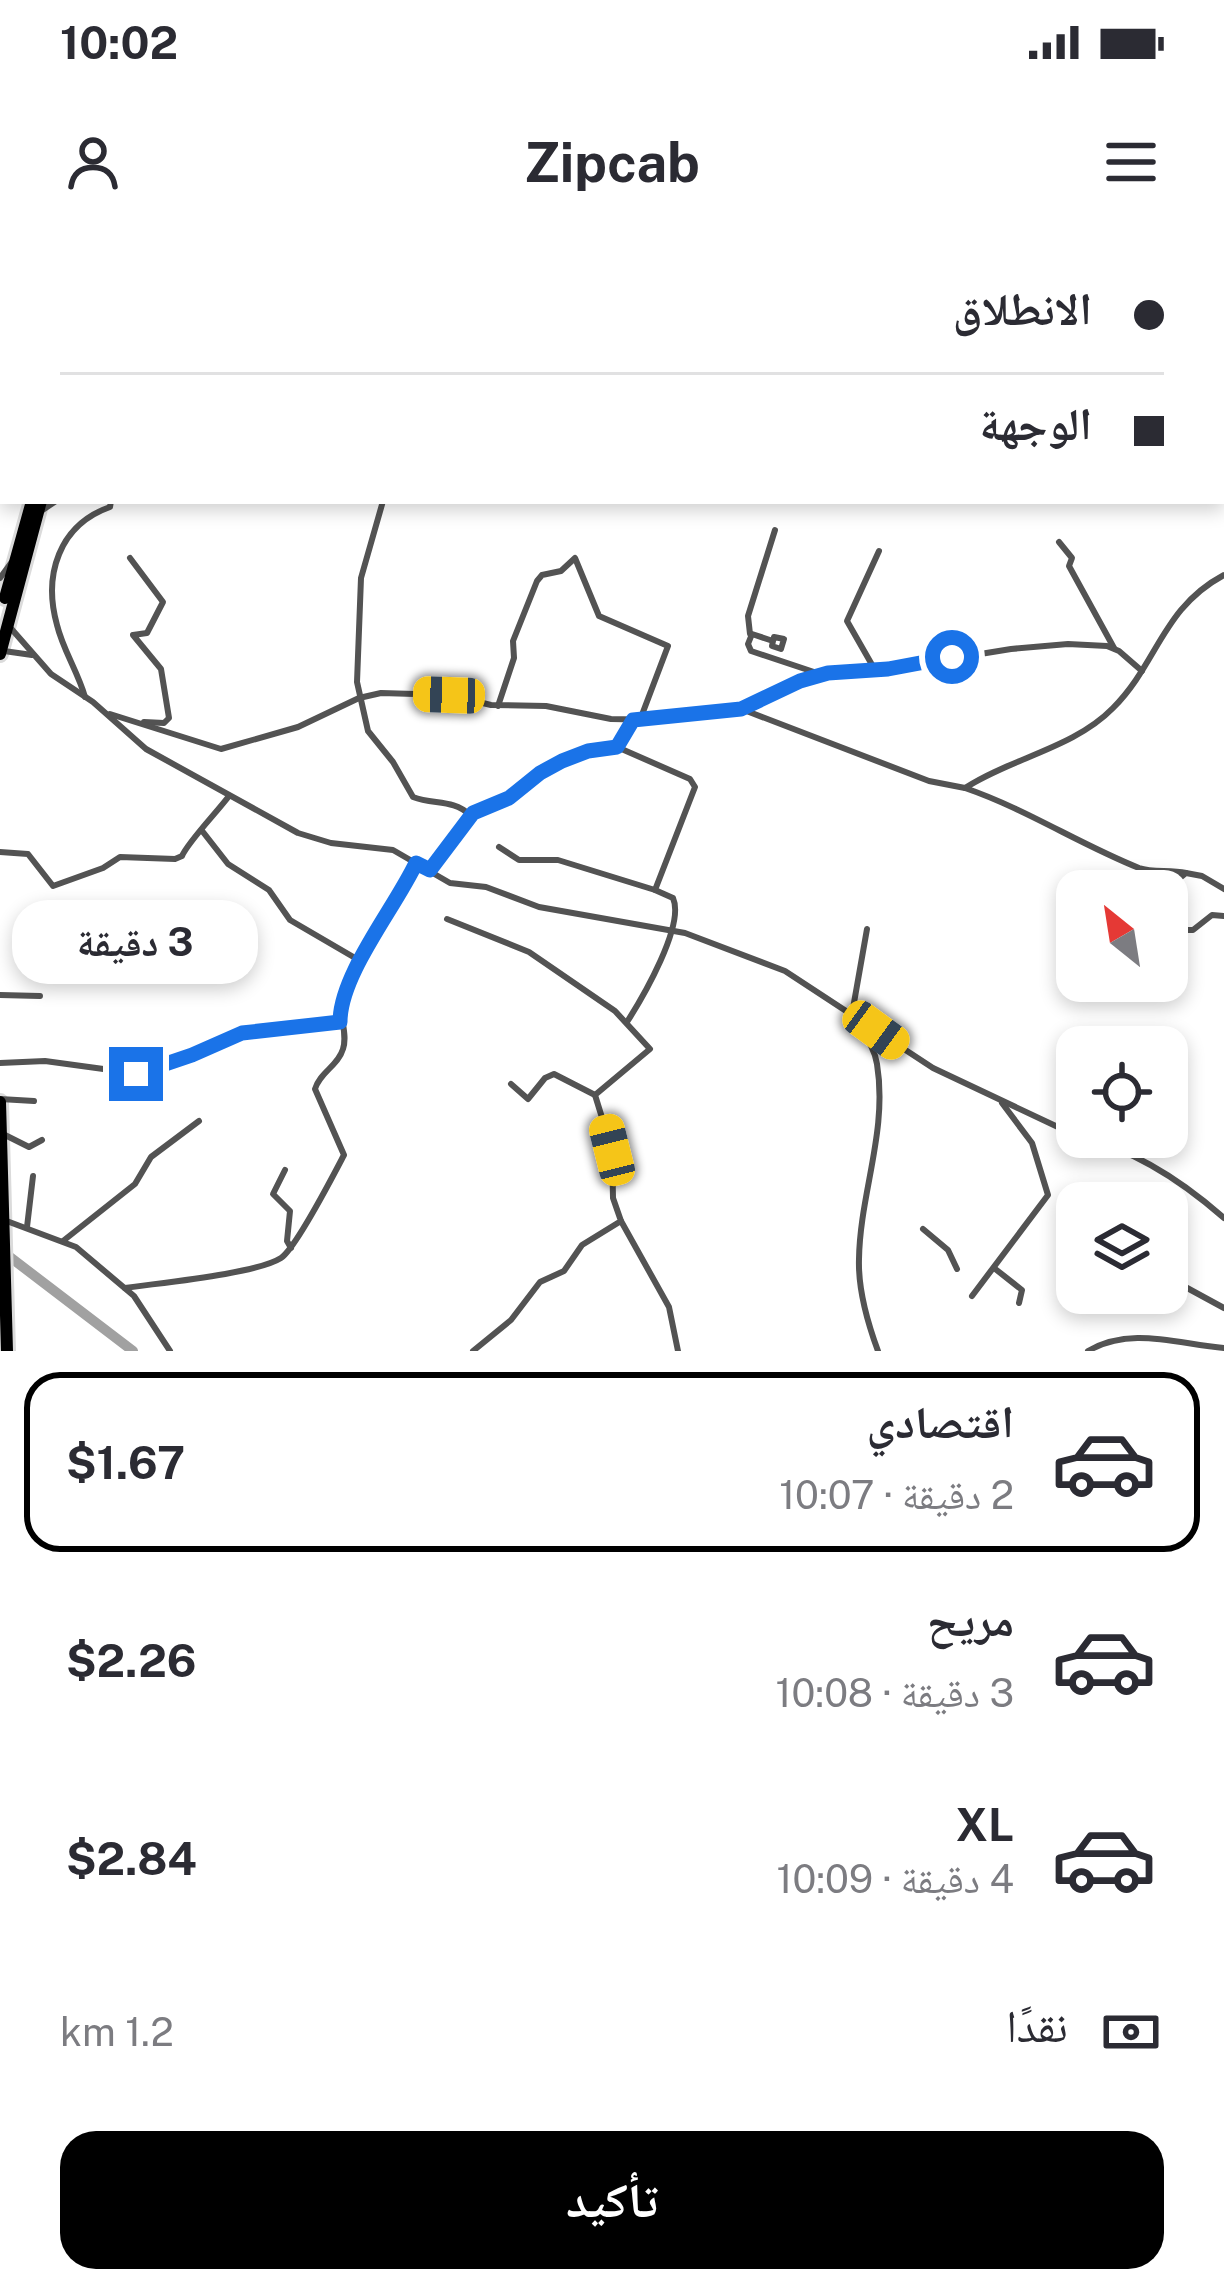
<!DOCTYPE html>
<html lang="ar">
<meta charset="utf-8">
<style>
:root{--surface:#fff;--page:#f2f2f3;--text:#2b2b33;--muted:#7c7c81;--line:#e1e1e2;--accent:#000}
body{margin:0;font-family:"Public Sans","Noto Naskh Arabic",sans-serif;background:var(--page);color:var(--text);direction:rtl;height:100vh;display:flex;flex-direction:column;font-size:45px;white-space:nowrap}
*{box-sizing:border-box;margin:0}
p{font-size:39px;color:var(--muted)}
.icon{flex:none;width:66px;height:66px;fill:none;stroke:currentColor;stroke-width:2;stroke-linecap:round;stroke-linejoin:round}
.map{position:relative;height:1111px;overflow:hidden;direction:ltr}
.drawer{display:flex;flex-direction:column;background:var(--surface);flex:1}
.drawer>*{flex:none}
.top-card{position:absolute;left:0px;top:0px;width:1224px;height:264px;box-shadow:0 6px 18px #0003;direction:rtl;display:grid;align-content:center;height:264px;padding:0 60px;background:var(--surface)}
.needle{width:78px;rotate:330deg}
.tools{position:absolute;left:1056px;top:630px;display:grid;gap:24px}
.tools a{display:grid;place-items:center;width:132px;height:132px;border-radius:24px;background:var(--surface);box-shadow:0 6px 18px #0003;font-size:60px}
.end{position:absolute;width:54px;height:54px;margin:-27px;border:15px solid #1a73e8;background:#fff;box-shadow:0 0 0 6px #fff}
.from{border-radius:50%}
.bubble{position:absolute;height:84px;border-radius:36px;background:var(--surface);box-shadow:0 6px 18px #0003;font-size:39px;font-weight:700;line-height:84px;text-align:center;direction:rtl}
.car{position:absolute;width:36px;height:72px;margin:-36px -18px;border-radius:15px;box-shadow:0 0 9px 3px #0007;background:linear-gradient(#f5c518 24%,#345 0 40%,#f5c518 0 76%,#345 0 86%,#f5c518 0)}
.top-card b{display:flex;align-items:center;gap:42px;height:114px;font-size:45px}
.top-card b+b{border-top:3px solid var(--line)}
.top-card i{width:30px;height:30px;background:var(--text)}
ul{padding:21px 0 0;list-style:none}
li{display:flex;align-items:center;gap:36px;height:180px;margin:0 24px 18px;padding:0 36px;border:6px solid transparent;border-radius:36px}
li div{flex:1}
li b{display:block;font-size:45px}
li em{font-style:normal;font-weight:700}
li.selected{border-color:var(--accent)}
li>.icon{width:108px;height:108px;stroke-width:1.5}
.pay{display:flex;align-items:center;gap:30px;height:132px;padding:0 60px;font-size:45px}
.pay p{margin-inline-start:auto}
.cta{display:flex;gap:24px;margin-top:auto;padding:24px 60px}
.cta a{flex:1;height:138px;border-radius:36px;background:var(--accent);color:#fff;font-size:48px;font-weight:700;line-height:138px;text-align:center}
.status{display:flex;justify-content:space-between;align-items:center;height:84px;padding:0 60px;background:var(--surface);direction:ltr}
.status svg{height:33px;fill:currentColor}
header{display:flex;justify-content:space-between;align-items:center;height:156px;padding:0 60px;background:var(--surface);font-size:54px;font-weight:700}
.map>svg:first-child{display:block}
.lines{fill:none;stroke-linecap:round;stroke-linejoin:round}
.river{stroke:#a1a1a1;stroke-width:10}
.trunk-casing{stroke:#dbdbdb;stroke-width:18}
.minor{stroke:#535353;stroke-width:6}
.trunk{stroke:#000;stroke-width:12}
.route{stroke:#1a73e8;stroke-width:15}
</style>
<div class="status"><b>10:02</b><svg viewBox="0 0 49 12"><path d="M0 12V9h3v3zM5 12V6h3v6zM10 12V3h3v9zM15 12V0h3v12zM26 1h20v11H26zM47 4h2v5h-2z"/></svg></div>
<header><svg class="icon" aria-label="menu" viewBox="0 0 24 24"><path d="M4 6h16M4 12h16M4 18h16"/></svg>Zipcab<svg class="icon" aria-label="person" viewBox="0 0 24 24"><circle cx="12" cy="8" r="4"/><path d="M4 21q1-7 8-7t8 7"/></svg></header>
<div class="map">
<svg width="1224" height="1111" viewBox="0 0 1224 1111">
<rect width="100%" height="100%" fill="#fff"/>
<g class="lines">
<path class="river" d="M 2,1011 L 133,1111"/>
<defs>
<g id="trunk">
<path d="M 108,3 L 109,0"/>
<path d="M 117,3 L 118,0"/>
<path d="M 5,358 L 32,261"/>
<path d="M 0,414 L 41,261"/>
<path d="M 0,862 L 7,1111"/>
</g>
</defs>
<use href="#trunk" class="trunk-casing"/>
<g class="minor">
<path d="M 357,0 L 359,3"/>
<path d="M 677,0 L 680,3"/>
<path d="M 245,3 L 246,0"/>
<path d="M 455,3 L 465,3"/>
<path d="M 1221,99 L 1224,100"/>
<path d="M 383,261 L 361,338 L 357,442 L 368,491 L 393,522 L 413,557 C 434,565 453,559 470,575"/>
<path d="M 41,271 L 56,261"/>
<path d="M 1059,302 L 1072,318 L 1069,326 L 1114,408"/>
<path d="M 130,318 L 163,362 L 147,393 L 133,395 L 161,429 L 169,478 L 164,483 L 144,482"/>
<path d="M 0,338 L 11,323"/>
<path d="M 8,385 L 51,434 L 93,462 L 146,509 L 298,593 L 331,603 L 393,610 L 450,643 L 486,647 L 539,667 L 685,693 L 785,731 L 933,828 L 1077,896"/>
<path d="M 750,394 L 748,376 L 775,290"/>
<path d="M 773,401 L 772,406 L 781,409 L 784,399 L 774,397 L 773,401 L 752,394 L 748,404 L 751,411 L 820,434"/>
<path d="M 4,411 L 32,415"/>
<path d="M 875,430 L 847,381 L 879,311"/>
<path d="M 85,457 C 78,432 63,410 57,385 C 43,335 59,285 110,267 L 111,261"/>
<path d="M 498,466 L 514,418 L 513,401 L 537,341 L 542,335 L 561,331 L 575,318 L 599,376 L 668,406 L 640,480"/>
<path d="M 744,470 L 929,541 L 965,548"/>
<path d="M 110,474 L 221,509 L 298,487 L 359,458 L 381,453 L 449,455 L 491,465 L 546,466 L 611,479 L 662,480 L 741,469 L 800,441 L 828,433 L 888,429 L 1011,409 L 1068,404 L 1107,406 L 1119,411 L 1142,431"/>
<path d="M 203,592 L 228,624 L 269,650 L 290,680 L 362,722"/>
<path d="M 499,607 L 519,620 L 558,620 L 655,650"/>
<path d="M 0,612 L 28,614 L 53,646 L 103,628 L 120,617 L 175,619 L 182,616 C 188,602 217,572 229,556"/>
<path d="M 430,630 L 473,573 L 509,558 L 540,533 L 563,521 L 588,511 L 617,507"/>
<path d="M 1186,633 C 1170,629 1154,633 1139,628 C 1079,604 1026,569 965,548 C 1011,518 1074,508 1113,468 C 1158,423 1162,368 1224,335"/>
<path d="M 1164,651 L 1186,633 L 1202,636 L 1224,649"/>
<path d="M 447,679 L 529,712 L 615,771 L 650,809 L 595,855 L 612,910 L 613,958 L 621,981 L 582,1005 L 564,1031 L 540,1042 L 511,1080 L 473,1111"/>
<path d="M 867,689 L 852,774 C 860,791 874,804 877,824 C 888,891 860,953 859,1019 C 858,1049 868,1084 878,1111"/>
<path d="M 1167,690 L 1193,690 L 1212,675 L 1224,676"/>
<path d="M 0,755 L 40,756"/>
<path d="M 627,782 C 643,757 685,685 673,658 L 655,650 L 695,547 L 690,539 L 617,507 L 633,480"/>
<path d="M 0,823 L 45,821 L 140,834 L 242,793 L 340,783"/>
<path d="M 511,844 L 528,859 L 545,838 L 554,834 L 595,855"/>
<path d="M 0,859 L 34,861"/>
<path d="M 5,895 L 29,907 L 42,900"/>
<path d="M 1081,897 C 1135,910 1182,941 1224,978"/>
<path d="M 285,930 L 273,954 L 290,971 L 287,1001 L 291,1008"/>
<path d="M 4,980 L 76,1007 L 134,1056 L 170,1111"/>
<path d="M 621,981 L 669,1067 L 678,1111"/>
<path d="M 27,987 L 33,936"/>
<path d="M 923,989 L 948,1010 L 957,1029"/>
<path d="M 63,1001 L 135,944 L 151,917 L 199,881"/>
<path d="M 994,1028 L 1022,1050 L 1019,1063"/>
<path d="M 1167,1037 L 1224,1068"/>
<path d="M 125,1048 C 158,1043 256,1034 281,1018 C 296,1008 334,934 344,915 L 315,849 C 320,832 338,826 343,809 C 348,794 339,777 342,760 L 416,623"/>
<path d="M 1112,1054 L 1112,1053"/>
<path d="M 972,1056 L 1048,955 L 1032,903 L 1002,863"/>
<path d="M 1088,1111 C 1131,1086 1177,1104 1224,1108"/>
</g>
<use href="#trunk" class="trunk"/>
</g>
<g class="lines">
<path class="route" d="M 136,834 L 192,815 L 242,793 L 340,782 C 340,734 395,668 416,623 L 430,630 L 473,573 L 509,558 L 540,533 L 562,521 L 588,511 L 617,507 L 633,480 L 741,469 L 800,441 L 828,433 L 888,429 L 952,417"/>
</g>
</svg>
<div class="tools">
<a><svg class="needle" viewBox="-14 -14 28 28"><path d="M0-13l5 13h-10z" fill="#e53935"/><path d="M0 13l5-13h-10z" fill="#7c7c81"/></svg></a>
<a><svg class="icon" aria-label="locate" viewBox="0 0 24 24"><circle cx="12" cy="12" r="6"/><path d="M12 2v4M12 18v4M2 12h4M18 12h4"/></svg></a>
<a><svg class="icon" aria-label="layers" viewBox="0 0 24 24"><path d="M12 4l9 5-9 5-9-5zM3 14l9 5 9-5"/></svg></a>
</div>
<i class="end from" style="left:952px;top:417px"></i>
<i class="end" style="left:136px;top:834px"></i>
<div class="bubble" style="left:12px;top:660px;width:246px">3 دقيقة</div>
<i class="car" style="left:449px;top:455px;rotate:272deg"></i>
<i class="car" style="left:876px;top:790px;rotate:126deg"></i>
<i class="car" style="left:612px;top:910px;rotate:346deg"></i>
<div class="top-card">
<b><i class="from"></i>الانطلاق</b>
<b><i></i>الوجهة</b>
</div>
</div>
<section class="drawer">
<ul>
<li class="selected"><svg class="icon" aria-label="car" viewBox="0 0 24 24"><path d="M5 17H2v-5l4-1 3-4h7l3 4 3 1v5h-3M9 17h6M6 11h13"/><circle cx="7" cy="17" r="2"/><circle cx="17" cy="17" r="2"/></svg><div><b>اقتصادي</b><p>2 دقيقة · 10:07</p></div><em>$1.67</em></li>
<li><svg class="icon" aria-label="car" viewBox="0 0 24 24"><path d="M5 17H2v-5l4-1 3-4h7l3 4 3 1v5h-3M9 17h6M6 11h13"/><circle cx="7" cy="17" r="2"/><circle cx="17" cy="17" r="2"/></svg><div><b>مريح</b><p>3 دقيقة · 10:08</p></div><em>$2.26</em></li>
<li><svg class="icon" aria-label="car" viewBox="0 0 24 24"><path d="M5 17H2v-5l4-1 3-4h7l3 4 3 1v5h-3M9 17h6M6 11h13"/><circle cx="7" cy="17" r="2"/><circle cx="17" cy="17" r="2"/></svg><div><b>XL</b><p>4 دقيقة · 10:09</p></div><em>$2.84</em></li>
</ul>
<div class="pay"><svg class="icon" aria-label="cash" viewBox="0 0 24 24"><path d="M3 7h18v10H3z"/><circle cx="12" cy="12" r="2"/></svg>نقدًا<p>1.2 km</p></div>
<div class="cta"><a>تأكيد</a></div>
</section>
